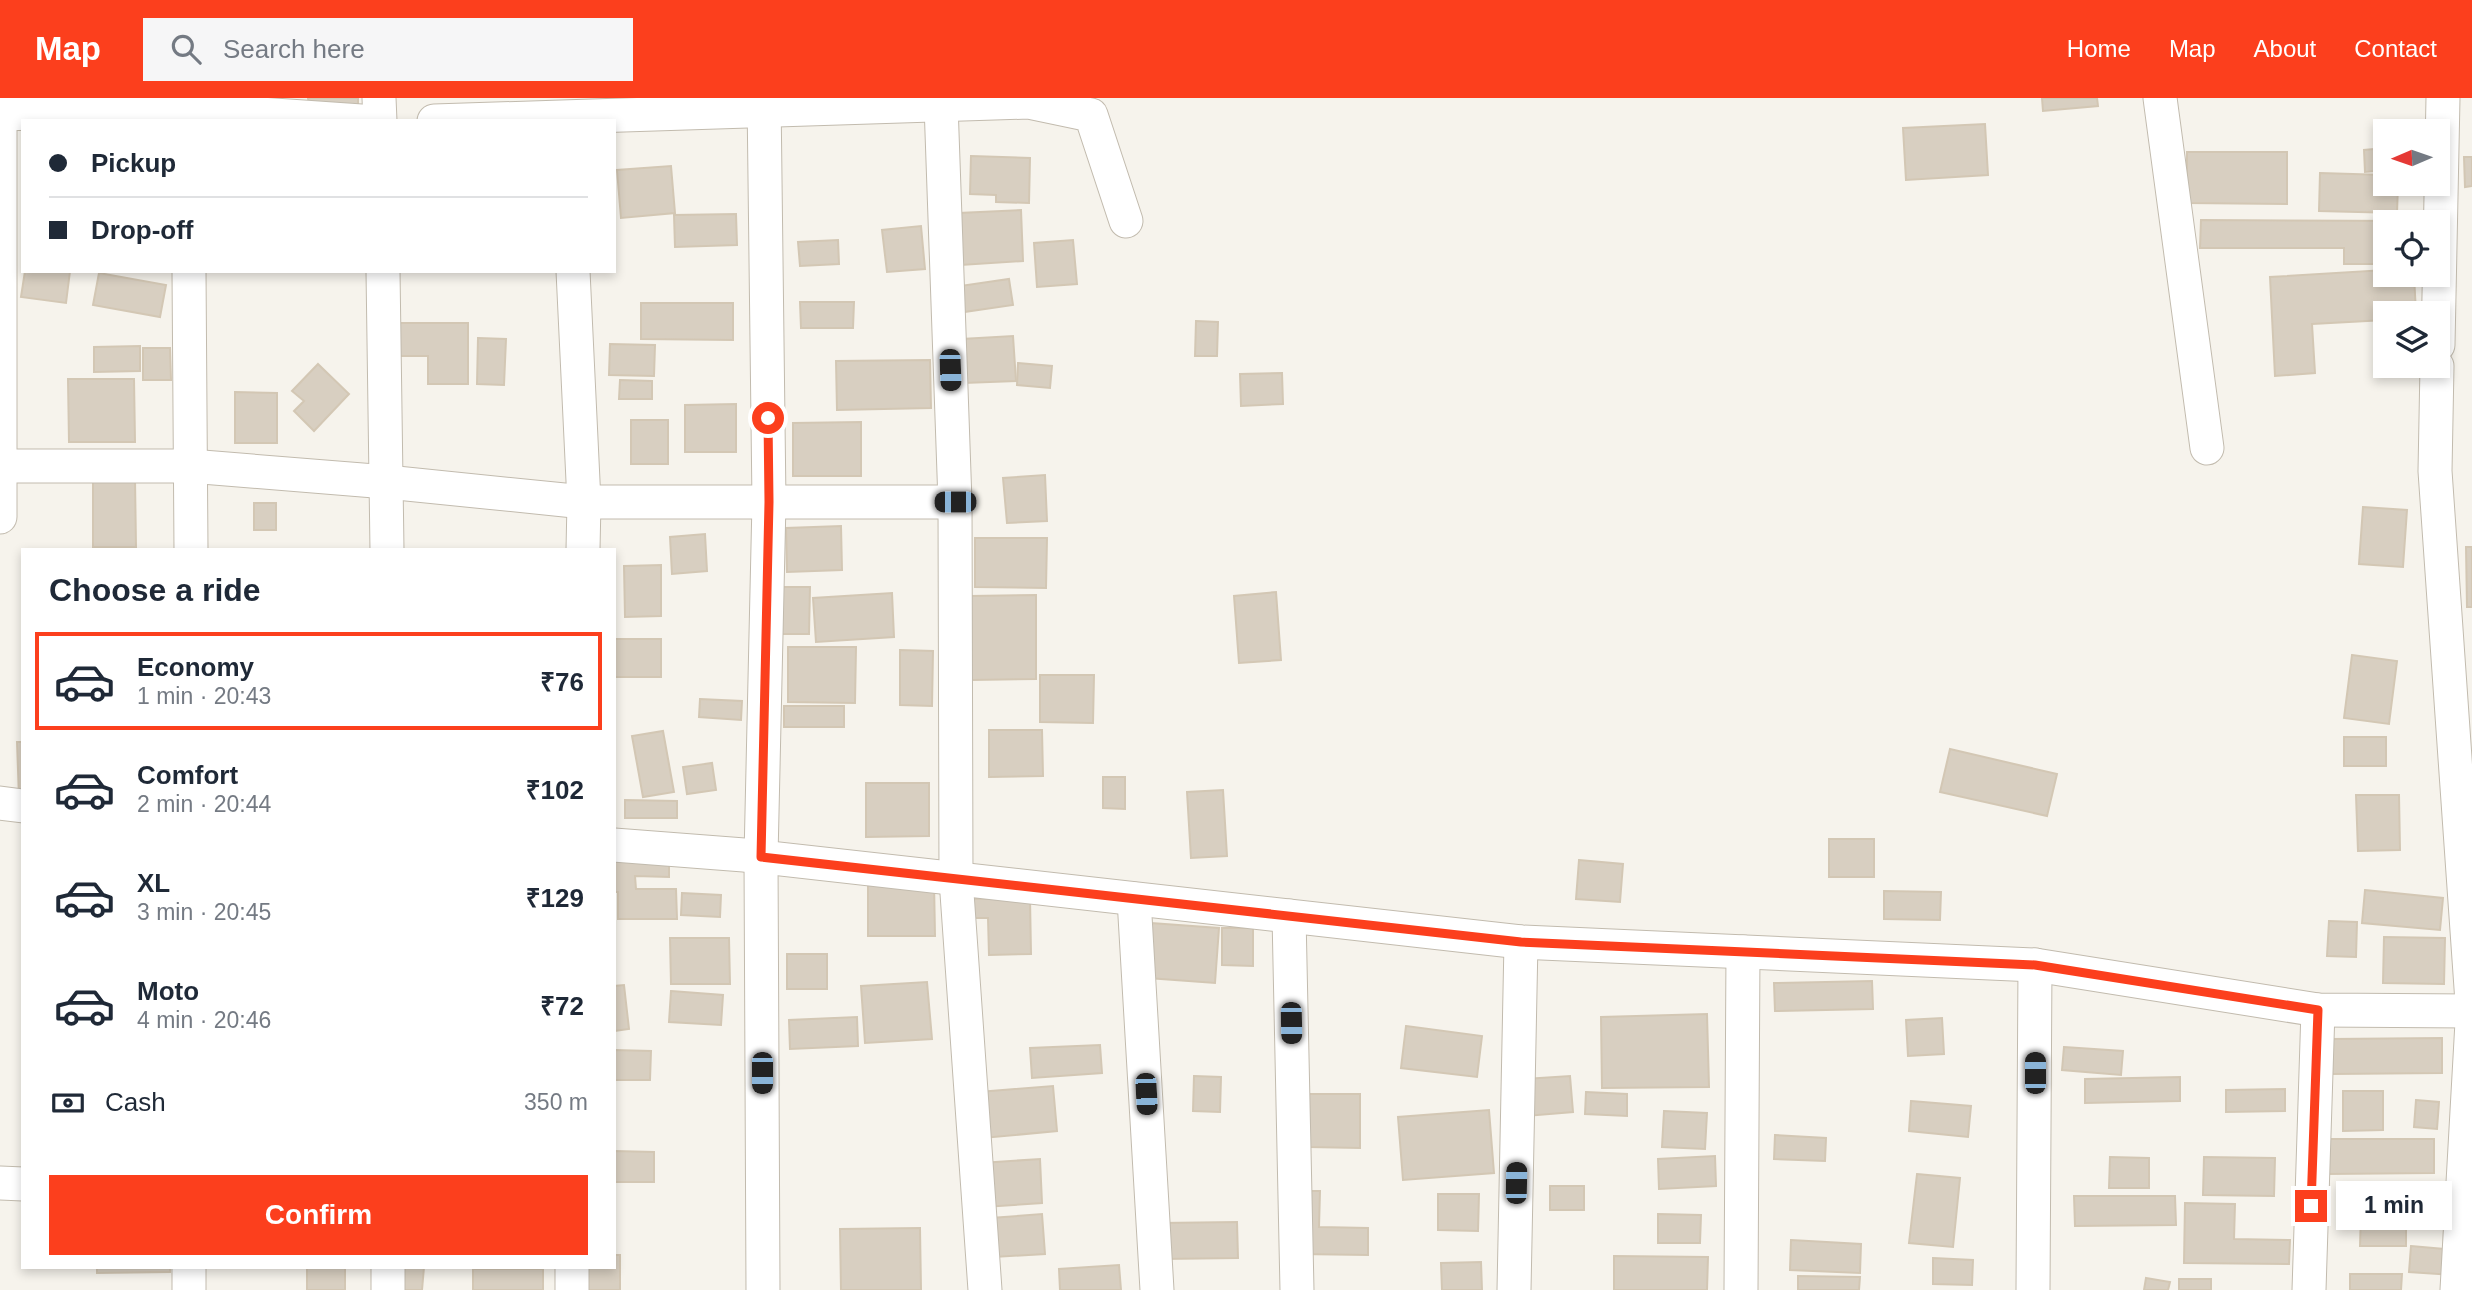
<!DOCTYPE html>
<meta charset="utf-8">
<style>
:root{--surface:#fff;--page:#f6f6f7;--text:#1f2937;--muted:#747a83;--line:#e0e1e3;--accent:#fc3f1d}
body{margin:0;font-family:Helvetica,sans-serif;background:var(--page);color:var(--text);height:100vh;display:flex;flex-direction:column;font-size:26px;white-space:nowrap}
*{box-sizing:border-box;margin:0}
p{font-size:23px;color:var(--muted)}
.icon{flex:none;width:38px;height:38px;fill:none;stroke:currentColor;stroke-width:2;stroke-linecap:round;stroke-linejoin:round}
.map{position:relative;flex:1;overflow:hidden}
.side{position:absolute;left:21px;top:450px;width:595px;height:721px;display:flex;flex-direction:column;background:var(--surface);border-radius:0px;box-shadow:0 4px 10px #0003}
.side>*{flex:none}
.hud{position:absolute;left:21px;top:21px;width:595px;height:154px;border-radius:0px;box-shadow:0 4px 10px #0003;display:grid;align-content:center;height:154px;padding:0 28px;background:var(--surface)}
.needle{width:46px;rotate:268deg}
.fabs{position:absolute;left:2373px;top:21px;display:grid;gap:14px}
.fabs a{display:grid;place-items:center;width:77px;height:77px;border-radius:0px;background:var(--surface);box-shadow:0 4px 10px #0003;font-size:35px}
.end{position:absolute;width:32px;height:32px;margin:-16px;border:9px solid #fc3f1d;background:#fff;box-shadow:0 0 0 4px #fff}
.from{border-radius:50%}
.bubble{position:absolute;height:49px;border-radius:0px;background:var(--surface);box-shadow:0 4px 10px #0003;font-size:23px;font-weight:600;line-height:49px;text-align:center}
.car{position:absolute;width:21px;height:42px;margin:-21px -10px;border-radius:9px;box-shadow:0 0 5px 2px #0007;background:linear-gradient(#222 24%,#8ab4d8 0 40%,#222 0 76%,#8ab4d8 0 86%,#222 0)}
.hud b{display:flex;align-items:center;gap:24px;height:66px;font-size:26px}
.hud b+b{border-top:2px solid var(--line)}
.hud i{width:18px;height:18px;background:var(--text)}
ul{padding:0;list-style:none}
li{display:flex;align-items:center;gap:21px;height:98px;margin:0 14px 10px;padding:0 14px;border:4px solid transparent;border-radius:0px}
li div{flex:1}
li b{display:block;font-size:26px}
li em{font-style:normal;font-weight:600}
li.active{border-color:var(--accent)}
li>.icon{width:63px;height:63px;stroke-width:1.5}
h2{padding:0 28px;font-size:32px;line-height:84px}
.pay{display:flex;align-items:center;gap:18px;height:77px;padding:0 28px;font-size:26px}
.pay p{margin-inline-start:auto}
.action{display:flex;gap:14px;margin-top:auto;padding:14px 28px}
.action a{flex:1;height:80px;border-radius:0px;background:var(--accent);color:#fff;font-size:28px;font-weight:600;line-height:80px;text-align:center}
header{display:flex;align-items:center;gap:42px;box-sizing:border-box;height:98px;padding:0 35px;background:var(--accent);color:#fff}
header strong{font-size:33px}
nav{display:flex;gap:38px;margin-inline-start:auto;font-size:24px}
.search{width:490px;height:63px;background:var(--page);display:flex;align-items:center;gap:18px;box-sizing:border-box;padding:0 24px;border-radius:0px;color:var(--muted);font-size:26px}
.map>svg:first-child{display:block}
.building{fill:#d8cfc1;stroke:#d3c7b4;stroke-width:2}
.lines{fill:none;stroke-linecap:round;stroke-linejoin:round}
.minor-casing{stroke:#c2bbae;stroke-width:35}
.minor{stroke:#fff;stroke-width:33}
.route{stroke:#fc3f1d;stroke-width:9}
</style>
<header>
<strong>Map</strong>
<div class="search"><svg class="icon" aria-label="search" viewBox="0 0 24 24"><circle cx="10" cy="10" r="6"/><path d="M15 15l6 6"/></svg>Search here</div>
<nav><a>Home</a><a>Map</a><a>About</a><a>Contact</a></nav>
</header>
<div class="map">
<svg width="2472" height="1192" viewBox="0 0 2472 1192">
<rect width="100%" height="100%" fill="#f6f3ec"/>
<g class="building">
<path d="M 308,0 L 358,0 L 358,6 L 309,8 Z"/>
<path d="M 2042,0 L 2097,0 L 2098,8 L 2043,13 Z"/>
<path d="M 1985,26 L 1988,77 L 1906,82 L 1903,30 Z"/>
<path d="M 2385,50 L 2385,72 L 2365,74 L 2364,52 Z"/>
<path d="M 2187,54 L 2287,54 L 2287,106 L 2187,105 Z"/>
<path d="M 971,58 L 1030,60 L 1029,105 L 996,104 L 996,97 L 970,96 Z"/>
<path d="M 2464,59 L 2472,59 L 2472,88 L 2465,89 Z"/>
<path d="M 671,68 L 675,115 L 621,120 L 617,72 Z"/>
<path d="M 2320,75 L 2385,77 L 2385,86 L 2398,86 L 2397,115 L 2319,113 Z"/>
<path d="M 1021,112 L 1023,163 L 961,167 L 959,115 Z"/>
<path d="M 736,116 L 737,147 L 675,149 L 674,117 Z"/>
<path d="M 2201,122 L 2412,123 L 2412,124 L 2385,124 L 2385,166 L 2344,166 L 2344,150 L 2200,150 Z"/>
<path d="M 921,128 L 925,171 L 887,174 L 882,132 Z"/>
<path d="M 838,142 L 839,166 L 800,168 L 798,144 Z"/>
<path d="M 1073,142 L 1077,186 L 1037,189 L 1034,145 Z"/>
<path d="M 2385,172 L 2385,177 L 2414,177 L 2416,215 L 2385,215 L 2385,222 L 2312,226 L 2315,275 L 2275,278 L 2270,179 Z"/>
<path d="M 25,173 L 70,173 L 66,205 L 21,199 Z"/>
<path d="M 99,175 L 166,187 L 160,219 L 93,207 Z"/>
<path d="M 1009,181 L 1013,207 L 964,214 L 960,188 Z"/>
<path d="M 800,204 L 854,204 L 853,230 L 801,230 Z"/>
<path d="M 641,205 L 733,205 L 733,242 L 641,241 Z"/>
<path d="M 1196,223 L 1218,224 L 1217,258 L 1195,258 Z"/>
<path d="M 391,225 L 468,225 L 468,286 L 428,286 L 428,258 L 391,258 Z"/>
<path d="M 1013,238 L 1016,283 L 964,285 L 962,241 Z"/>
<path d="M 478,240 L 506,241 L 504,287 L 477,286 Z"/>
<path d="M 610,246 L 655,247 L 654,278 L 609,277 Z"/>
<path d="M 140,248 L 140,273 L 94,274 L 94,249 Z"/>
<path d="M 143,250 L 170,250 L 171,282 L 143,282 Z"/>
<path d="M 930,262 L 931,310 L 837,312 L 836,263 Z"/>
<path d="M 1018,265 L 1052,268 L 1050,290 L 1017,287 Z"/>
<path d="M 318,266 L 349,296 L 314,333 L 294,313 L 304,303 L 292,293 Z"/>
<path d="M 1282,275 L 1283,306 L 1241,308 L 1240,276 Z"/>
<path d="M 68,281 L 134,281 L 135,344 L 69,344 Z"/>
<path d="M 620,282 L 652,283 L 652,301 L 619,301 Z"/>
<path d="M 235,294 L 277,295 L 277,345 L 235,345 Z"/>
<path d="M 736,306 L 736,354 L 685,354 L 685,307 Z"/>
<rect x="631" y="322" width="37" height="44"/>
<path d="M 861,324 L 861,378 L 793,378 L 793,325 Z"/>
<path d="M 1045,377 L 1047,423 L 1007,425 L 1003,380 Z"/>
<path d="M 135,381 L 136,449 L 93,449 L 93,382 Z"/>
<rect x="254" y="405" width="22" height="27"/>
<path d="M 2363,409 L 2407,412 L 2403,469 L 2359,466 Z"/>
<path d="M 841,428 L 842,472 L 787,474 L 786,430 Z"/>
<path d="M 705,436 L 707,473 L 672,476 L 670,439 Z"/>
<path d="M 975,440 L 1047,440 L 1046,490 L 975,489 Z"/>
<path d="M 2466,449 L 2472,449 L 2472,509 L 2467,509 Z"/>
<path d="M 661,467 L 661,518 L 625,519 L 624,468 Z"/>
<path d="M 782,489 L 810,489 L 809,536 L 782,536 Z"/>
<path d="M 1276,494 L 1281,562 L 1239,565 L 1234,498 Z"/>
<path d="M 892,495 L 894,539 L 816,544 L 813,500 Z"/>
<path d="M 1036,497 L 1036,581 L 972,582 L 971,498 Z"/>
<rect x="614" y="541" width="47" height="38"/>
<path d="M 788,549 L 856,549 L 855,605 L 788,604 Z"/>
<path d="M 900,552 L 933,553 L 932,608 L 900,607 Z"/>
<path d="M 2352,557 L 2397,563 L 2389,626 L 2344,620 Z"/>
<path d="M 1040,577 L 1094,577 L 1093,625 L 1040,624 Z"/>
<path d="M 700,601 L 742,603 L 741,622 L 699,619 Z"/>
<rect x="784" y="608" width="60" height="21"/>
<path d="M 989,632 L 1042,632 L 1043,678 L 989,679 Z"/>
<path d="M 663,633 L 674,694 L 643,699 L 632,638 Z"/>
<rect x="2344" y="639" width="42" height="29"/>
<path d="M 17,644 L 23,644 L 23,700 L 19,700 Z"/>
<path d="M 1950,651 L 2057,676 L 2047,718 L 1940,694 Z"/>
<path d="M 712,665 L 716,692 L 687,696 L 683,669 Z"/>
<path d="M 1103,679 L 1125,679 L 1125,711 L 1103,710 Z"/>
<path d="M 866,685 L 929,685 L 929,738 L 866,739 Z"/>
<path d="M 1223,692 L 1227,758 L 1191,760 L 1187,694 Z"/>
<path d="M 2356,697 L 2399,697 L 2400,752 L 2358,753 Z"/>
<path d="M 625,702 L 677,703 L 677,720 L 625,720 Z"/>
<rect x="1829" y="741" width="45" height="38"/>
<path d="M 614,756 L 669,756 L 669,779 L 635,778 L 636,791 L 676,791 L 677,821 L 618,821 L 618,794 L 614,794 Z"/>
<path d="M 1579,762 L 1623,766 L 1620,804 L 1576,801 Z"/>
<path d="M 934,784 L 935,838 L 868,838 L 868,785 Z"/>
<path d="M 2365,792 L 2443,800 L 2440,832 L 2362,825 Z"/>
<path d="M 1884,793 L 1941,794 L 1940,822 L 1884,821 Z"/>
<path d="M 682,795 L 721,797 L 720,819 L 681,817 Z"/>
<path d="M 1030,800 L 1031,856 L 989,857 L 988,820 L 964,820 L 964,801 Z"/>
<path d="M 2329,823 L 2357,824 L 2356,859 L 2327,858 Z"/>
<path d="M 1151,825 L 1219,830 L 1215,885 L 1148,880 Z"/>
<path d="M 1222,830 L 1253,830 L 1253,868 L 1222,867 Z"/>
<path d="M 2384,839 L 2445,840 L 2444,886 L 2383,885 Z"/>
<path d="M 670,840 L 729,840 L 730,886 L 671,886 Z"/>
<rect x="787" y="856" width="40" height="35"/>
<path d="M 1872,883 L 1873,911 L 1775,913 L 1774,885 Z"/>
<path d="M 927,884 L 932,941 L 865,945 L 861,888 Z"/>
<path d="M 624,887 L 629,931 L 614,933 L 614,888 Z"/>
<path d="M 671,893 L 723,897 L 721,927 L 669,924 Z"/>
<path d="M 1707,916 L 1709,989 L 1602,990 L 1601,919 Z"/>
<path d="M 857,919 L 858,948 L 790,951 L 789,922 Z"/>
<path d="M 1942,920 L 1944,956 L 1908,958 L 1906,922 Z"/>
<path d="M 1406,928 L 1482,938 L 1477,979 L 1401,970 Z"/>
<path d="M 2442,940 L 2442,975 L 2332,976 L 2332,941 Z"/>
<path d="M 1100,947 L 1102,975 L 1032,980 L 1030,950 Z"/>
<path d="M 2064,949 L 2123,953 L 2121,977 L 2062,972 Z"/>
<path d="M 614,952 L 651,953 L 650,982 L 614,982 Z"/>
<path d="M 1194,978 L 1221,979 L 1220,1014 L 1193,1013 Z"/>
<path d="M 1570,978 L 1573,1014 L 1526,1018 L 1523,981 Z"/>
<path d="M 2180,979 L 2180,1003 L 2085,1005 L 2085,981 Z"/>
<path d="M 1053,988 L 1057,1033 L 983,1040 L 979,994 Z"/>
<path d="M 2285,991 L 2285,1013 L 2226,1014 L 2226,992 Z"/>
<path d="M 2343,993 L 2383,993 L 2383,1032 L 2343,1033 Z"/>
<path d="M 1586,994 L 1627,996 L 1627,1018 L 1585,1016 Z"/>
<path d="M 1309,996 L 1360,996 L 1360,1050 L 1309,1049 Z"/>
<path d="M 2416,1002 L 2439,1004 L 2437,1031 L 2414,1029 Z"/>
<path d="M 1911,1003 L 1971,1008 L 1968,1039 L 1909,1033 Z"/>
<path d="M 1489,1012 L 1494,1075 L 1403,1082 L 1398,1019 Z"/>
<path d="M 1664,1013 L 1707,1015 L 1705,1051 L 1662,1049 Z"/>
<path d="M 1775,1037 L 1826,1040 L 1825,1063 L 1774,1061 Z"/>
<path d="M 2327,1041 L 2434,1041 L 2434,1075 L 2327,1076 Z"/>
<path d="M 614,1053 L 654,1054 L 654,1084 L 614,1084 Z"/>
<path d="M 1715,1058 L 1716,1088 L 1659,1091 L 1658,1061 Z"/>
<path d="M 2110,1059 L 2149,1060 L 2149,1090 L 2109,1090 Z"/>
<path d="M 2204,1059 L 2275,1060 L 2274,1098 L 2203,1097 Z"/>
<path d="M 1040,1061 L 1042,1105 L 984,1109 L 981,1065 Z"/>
<path d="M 1917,1076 L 1960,1080 L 1953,1149 L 1909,1145 Z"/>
<rect x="1550" y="1088" width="34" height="24"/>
<path d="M 1300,1093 L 1320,1093 L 1319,1129 L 1368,1130 L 1368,1157 L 1299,1156 Z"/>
<path d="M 1438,1096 L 1479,1096 L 1478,1133 L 1438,1132 Z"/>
<path d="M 2074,1098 L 2175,1098 L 2176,1127 L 2075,1128 Z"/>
<path d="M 2185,1105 L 2235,1106 L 2234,1141 L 2290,1142 L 2289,1166 L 2184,1165 Z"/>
<path d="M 1042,1116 L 1045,1156 L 994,1159 L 991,1120 Z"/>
<path d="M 1658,1116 L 1701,1117 L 1700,1145 L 1658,1145 Z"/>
<path d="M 2361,1116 L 2406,1116 L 2406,1148 L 2360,1148 Z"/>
<path d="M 1237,1124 L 1238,1160 L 1162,1161 L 1161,1125 Z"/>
<path d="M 920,1130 L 921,1192 L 841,1192 L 840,1131 Z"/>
<path d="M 1791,1142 L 1861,1146 L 1860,1175 L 1790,1172 Z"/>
<path d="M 2411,1148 L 2455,1152 L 2453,1177 L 2409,1174 Z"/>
<path d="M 614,1157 L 620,1157 L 620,1192 L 582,1192 L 581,1169 L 614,1169 Z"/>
<path d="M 1614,1158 L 1708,1159 L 1707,1192 L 1614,1192 Z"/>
<path d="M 1933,1160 L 1973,1162 L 1972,1187 L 1933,1186 Z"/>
<path d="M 1481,1164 L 1482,1192 L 1442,1192 L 1441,1165 Z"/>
<path d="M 1119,1167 L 1121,1192 L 1060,1192 L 1059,1171 Z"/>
<path d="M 97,1169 L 170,1169 L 170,1174 L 97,1175 Z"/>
<rect x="307" y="1169" width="38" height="23"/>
<path d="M 398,1169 L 424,1169 L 422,1192 L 396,1192 Z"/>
<rect x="473" y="1171" width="70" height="21"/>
<path d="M 2350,1176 L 2402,1176 L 2401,1192 L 2350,1192 Z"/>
<path d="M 1798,1178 L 1860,1179 L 1859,1192 L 1798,1192 Z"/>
<path d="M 2146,1180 L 2170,1184 L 2168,1192 L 2144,1192 Z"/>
<rect x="2179" y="1181" width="32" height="11"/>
</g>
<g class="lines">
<defs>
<g id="minor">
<path d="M 379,0 L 380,23"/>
<path d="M 2160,0 L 2207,350"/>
<path d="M 941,6 L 955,404 L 956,781 L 985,1192"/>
<path d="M 0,9 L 0,419"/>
<path d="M 0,16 L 188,11 L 361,23"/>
<path d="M 434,23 L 1029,4 L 1091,17 L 1126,123"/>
<path d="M 189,173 L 191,452"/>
<path d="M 383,173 L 387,452"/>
<path d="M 573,173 L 584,404 L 583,452"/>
<path d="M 2438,247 L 2443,0"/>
<path d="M 2437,268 L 2435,373 L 2472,904"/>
<path d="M 0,368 L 190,368 L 387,384 L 584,404 L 955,404"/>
<path d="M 0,705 L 23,708"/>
<path d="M 614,747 L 744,757 L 1521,844 L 2035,867 L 2318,912 L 2472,913"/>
<path d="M 1134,801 L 1157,1192"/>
<path d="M 1289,818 L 1297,1192"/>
<path d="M 0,1085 L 23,1086"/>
<path d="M 189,1169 L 189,1192"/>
<path d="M 572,1169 L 572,1192"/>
<path d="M 388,1192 L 388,1169"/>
<path d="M 763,1192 L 761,759 L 769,404 L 764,0"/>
<path d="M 1514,1192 L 1521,844"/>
<path d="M 1741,1192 L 1743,854"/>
<path d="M 2033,1192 L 2035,867"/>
<path d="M 2309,1192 L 2318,912"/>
<path d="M 2457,1192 L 2472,924"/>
</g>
</defs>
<use href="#minor" class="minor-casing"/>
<use href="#minor" class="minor"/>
</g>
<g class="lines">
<path class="route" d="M 768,320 L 769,404 L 761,759 L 1521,844 L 2035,867 L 2318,912 L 2311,1108"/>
</g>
</svg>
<div class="fabs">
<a><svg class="needle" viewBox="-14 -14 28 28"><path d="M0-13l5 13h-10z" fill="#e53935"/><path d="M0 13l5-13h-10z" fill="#747a83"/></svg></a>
<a><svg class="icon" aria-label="locate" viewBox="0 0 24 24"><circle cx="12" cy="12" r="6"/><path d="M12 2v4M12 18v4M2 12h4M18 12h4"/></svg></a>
<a><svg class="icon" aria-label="layers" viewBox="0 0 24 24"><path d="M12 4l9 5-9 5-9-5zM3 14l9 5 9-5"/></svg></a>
</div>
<i class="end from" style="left:768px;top:320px"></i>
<i class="end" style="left:2311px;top:1108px"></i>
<div class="bubble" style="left:2336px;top:1083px;width:116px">1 min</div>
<i class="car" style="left:950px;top:272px;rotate:178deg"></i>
<i class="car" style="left:955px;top:404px;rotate:270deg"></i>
<i class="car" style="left:1291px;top:925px;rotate:179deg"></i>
<i class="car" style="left:762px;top:975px;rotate:180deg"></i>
<i class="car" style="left:2035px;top:975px;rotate:0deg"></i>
<i class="car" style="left:1146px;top:996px;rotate:177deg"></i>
<i class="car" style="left:1516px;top:1085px;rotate:1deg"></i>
<div class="hud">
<b><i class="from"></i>Pickup</b>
<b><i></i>Drop-off</b>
</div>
<section class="side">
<h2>Choose a ride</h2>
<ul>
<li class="active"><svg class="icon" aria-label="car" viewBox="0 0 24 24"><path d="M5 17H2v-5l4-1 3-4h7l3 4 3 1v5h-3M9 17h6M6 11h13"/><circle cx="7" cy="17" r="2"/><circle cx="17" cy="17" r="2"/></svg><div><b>Economy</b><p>1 min · 20:43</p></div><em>₹76</em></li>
<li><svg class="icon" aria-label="car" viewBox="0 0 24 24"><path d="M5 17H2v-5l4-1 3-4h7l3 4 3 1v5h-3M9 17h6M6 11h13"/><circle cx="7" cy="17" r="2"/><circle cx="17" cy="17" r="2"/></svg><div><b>Comfort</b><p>2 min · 20:44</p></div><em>₹102</em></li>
<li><svg class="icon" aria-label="car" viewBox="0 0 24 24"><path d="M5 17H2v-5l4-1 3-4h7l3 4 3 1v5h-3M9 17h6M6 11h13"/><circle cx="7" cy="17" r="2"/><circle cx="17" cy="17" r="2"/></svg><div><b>XL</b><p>3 min · 20:45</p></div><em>₹129</em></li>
<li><svg class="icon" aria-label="car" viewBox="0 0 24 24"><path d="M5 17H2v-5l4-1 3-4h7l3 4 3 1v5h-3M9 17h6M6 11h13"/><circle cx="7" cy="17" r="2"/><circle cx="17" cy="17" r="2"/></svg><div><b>Moto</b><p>4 min · 20:46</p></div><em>₹72</em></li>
</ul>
<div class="pay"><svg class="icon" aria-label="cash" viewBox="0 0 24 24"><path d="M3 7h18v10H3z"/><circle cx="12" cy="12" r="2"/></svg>Cash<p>350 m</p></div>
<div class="action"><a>Confirm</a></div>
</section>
</div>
